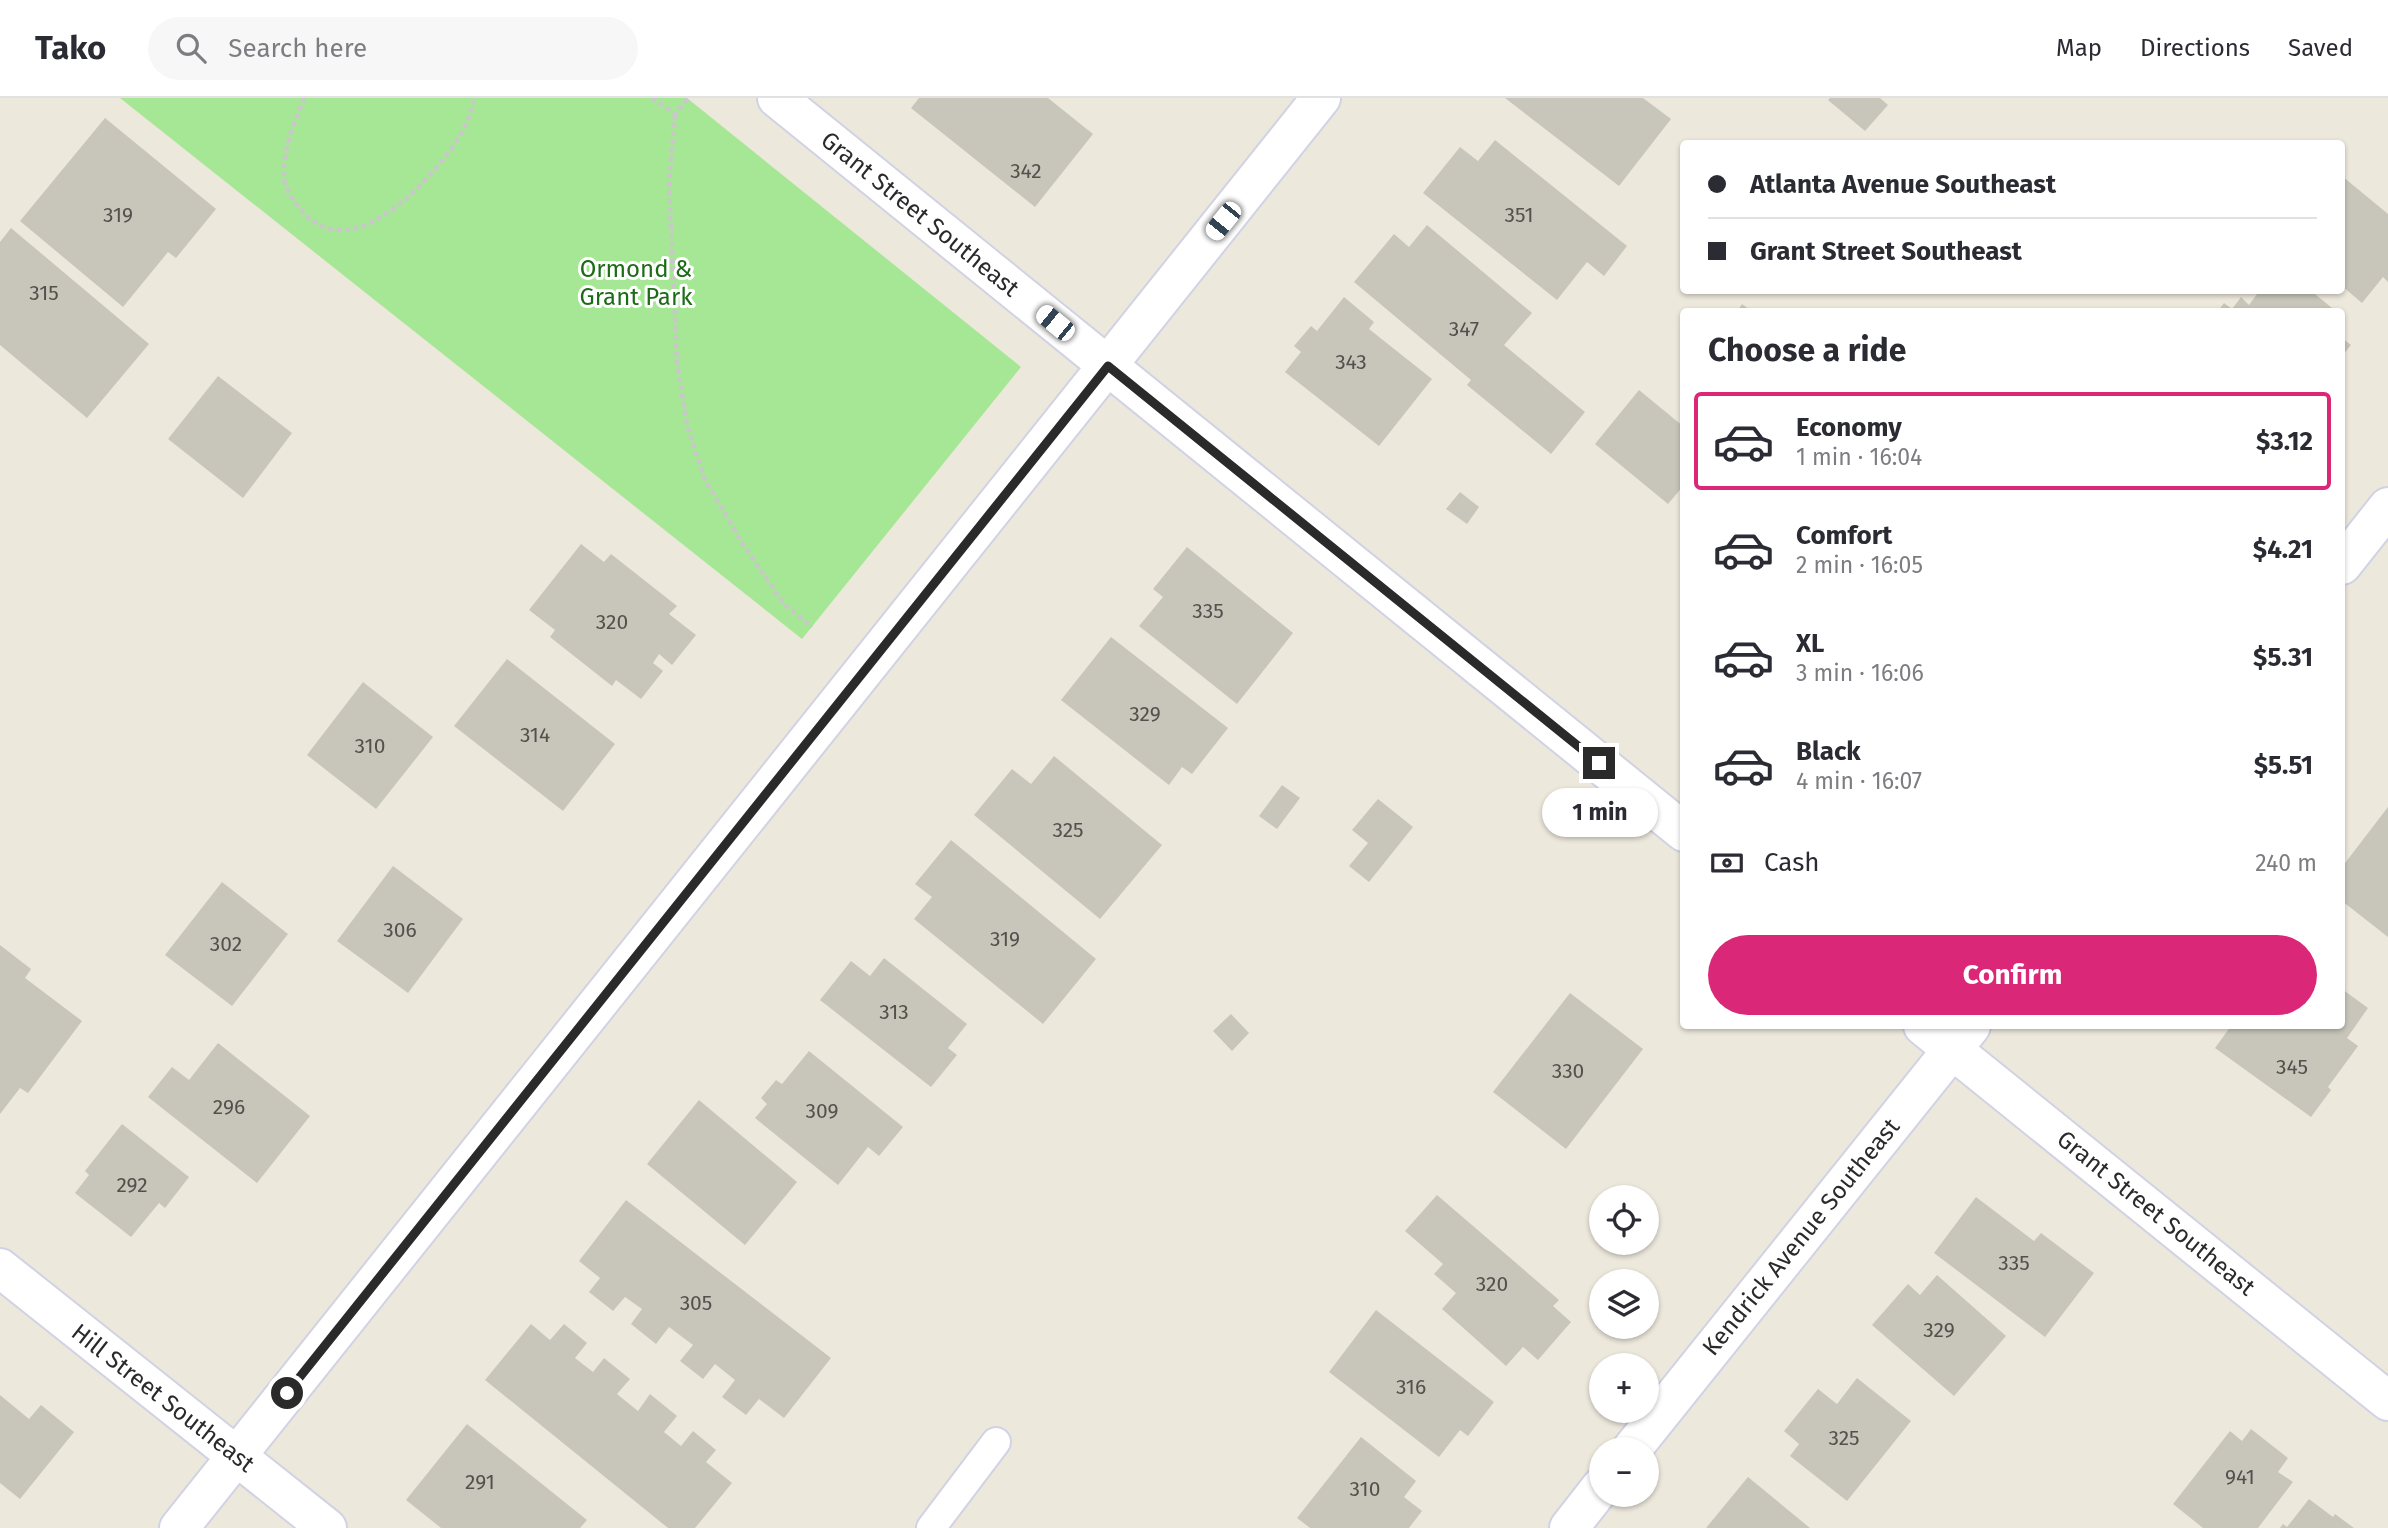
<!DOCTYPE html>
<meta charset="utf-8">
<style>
:root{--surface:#fff;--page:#f7f7f7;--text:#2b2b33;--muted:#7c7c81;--line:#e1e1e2;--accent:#db2777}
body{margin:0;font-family:"Fira Sans",sans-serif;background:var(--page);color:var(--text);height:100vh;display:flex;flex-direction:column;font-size:26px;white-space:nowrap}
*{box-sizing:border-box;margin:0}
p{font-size:23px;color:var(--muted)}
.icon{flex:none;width:38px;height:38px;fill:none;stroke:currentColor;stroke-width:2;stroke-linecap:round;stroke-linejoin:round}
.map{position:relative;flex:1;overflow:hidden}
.drawer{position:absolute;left:1680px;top:210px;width:665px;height:721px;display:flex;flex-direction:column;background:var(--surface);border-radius:7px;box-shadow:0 2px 5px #0004}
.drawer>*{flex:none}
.banner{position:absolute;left:1680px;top:42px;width:665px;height:154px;border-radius:7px;box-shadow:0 2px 5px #0004;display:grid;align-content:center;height:154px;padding:0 28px;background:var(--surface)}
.fabs{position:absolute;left:1589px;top:1087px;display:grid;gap:14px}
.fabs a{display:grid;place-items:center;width:70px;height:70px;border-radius:50%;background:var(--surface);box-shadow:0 2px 5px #0004;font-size:35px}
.end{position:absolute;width:32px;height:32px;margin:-16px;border:9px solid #2a2a2a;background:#fff;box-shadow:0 0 0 4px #fff}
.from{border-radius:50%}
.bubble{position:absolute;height:49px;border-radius:24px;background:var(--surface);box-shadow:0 2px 5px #0004;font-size:23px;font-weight:700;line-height:49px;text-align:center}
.car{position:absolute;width:21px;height:42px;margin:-21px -10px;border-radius:9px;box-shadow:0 0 5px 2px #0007;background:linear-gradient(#fff 24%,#345 0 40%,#fff 0 76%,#345 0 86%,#fff 0)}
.banner b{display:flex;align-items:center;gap:24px;height:66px;font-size:26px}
.banner b+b{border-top:2px solid var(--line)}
.banner i{width:18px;height:18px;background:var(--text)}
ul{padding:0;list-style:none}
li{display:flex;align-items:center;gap:21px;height:98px;margin:0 14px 10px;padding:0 14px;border:4px solid transparent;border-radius:7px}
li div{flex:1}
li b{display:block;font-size:26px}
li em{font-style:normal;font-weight:700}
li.on{border-color:var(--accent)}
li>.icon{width:63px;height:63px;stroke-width:1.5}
h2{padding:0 28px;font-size:32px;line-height:84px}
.pay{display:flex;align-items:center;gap:18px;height:77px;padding:0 28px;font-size:26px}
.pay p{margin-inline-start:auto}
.action{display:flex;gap:14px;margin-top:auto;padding:14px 28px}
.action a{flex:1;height:80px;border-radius:42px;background:var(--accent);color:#fff;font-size:28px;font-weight:700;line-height:80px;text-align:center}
header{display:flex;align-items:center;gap:42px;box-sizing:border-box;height:98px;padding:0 35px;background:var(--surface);border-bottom:2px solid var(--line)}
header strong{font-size:33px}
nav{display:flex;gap:38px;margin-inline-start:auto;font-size:24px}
.search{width:490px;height:63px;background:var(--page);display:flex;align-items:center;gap:18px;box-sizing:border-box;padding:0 24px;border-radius:38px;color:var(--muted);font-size:26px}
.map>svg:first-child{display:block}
.green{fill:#a6e795}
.building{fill:#c8c6ba}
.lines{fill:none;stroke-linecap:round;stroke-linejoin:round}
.service-casing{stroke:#d1d2e4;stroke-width:32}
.minor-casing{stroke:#d1d2e4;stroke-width:42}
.tertiary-casing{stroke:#d1d2e4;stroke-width:42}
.path{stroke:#c8c8c8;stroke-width:4.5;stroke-dasharray:5 3.5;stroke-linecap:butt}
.service{stroke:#fff;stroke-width:28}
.minor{stroke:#fff;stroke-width:38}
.tertiary{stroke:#fff;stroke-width:38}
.route{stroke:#2a2a2a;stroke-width:9}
.labels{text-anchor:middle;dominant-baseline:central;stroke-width:6;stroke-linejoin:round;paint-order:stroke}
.number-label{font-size:21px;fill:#52514e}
.street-label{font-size:24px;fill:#2a2a2a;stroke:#fff}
.park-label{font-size:24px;fill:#1c6c16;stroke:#fff}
</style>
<header>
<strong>Tako</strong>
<div class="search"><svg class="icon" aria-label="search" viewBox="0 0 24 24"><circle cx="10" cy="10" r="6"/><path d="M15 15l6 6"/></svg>Search here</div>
<nav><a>Map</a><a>Directions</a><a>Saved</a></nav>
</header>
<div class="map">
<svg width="2388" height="1430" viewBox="0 0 2388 1430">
<rect width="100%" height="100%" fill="#ede8dc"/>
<path class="green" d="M 120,0 L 687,0 L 1021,269 L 802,541 Z"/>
<g class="building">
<path d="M 919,0 L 1048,0 L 1093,36 L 1035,109 L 911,10 Z"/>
<path d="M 1505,0 L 1643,0 L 1671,21 L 1619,88 Z"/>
<path d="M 1830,0 L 1880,0 L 1888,7 L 1865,33 L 1828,2 Z"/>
<path d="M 105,20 L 216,111 L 176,160 L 168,154 L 123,209 L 20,123 Z"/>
<path d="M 1495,42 L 1627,148 L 1604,178 L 1587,164 L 1557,202 L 1423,95 L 1460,49 L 1478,63 Z"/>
<path d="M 2342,78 L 2388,116 L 2388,184 L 2383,179 L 2362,205 L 2342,188 Z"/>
<path d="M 1427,127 L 1532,215 L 1504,247 L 1585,314 L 1551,356 L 1467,287 L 1471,282 L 1354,184 L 1394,136 L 1409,149 Z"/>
<path d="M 11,130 L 149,246 L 87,320 L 0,247 L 0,144 Z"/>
<path d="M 2260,192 L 2310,192 L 2337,214 L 2217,214 L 2224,205 L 2232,211 L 2241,199 L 2249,207 Z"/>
<path d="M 1344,199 L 1374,224 L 1369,231 L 1432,281 L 1379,348 L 1285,274 L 1301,254 L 1294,248 L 1311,228 L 1317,233 Z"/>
<path d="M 1742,206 L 1753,214 L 1737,214 Z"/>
<path d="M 2342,240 L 2351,247 L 2342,258 Z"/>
<path d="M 218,278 L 292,335 L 243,400 L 168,341 Z"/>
<path d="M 1639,292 L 1684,329 L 1684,387 L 1668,406 L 1595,346 Z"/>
<path d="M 1460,394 L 1479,409 L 1467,426 L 1446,411 Z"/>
<path d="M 581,446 L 604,464 L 611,456 L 677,508 L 669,516 L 696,537 L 672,567 L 659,556 L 653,565 L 663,573 L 641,601 L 616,582 L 612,588 L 550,539 L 555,532 L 529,512 Z"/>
<path d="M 1187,449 L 1293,535 L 1237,606 L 1139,528 L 1163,499 L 1153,491 Z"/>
<path d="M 1111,539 L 1228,630 L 1192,676 L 1182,669 L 1169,687 L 1061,602 Z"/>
<path d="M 507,561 L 615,646 L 563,713 L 454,628 Z"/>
<path d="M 363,584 L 433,639 L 376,711 L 307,657 Z"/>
<path d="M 1054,658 L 1162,747 L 1100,821 L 974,717 L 1012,671 L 1031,686 Z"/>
<path d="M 1282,687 L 1300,700 L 1277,731 L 1259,718 Z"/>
<path d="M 1378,701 L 1413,729 L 1369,784 L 1349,768 L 1368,745 L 1352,732 Z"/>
<path d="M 2388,709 L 2388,839 L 2342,803 L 2342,769 Z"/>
<path d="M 951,742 L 1096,861 L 1043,926 L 914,821 L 932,799 L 915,786 Z"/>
<path d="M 393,768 L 463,821 L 408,895 L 337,843 Z"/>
<path d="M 222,784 L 288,836 L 232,908 L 165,857 Z"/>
<path d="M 0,847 L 31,871 L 25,880 L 82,923 L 28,995 L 20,990 L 0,1016 Z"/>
<path d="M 884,860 L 967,926 L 948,950 L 957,957 L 931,989 L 820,902 L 851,863 L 870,878 Z"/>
<path d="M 2342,891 L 2368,910 L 2347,940 L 2358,948 L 2328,989 L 2331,992 L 2311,1019 L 2215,950 L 2231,928 L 2342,928 Z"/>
<path d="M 1570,895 L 1643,951 L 1566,1051 L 1493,994 Z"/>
<path d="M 1231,916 L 1249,935 L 1232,953 L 1213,933 Z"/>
<path d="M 218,945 L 310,1018 L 257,1085 L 148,999 L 172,969 L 189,982 Z"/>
<path d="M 809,953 L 903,1029 L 879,1058 L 868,1049 L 838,1087 L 755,1020 L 767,1006 L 761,1000 L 776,982 L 782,986 Z"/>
<path d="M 699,1002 L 797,1084 L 745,1147 L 647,1066 Z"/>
<path d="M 122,1026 L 189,1079 L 165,1110 L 159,1105 L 131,1139 L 75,1095 L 89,1077 L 85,1073 Z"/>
<path d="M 1437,1097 L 1559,1202 L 1553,1208 L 1571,1224 L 1538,1262 L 1523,1249 L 1506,1268 L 1442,1211 L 1456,1195 L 1434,1176 L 1443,1166 L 1405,1133 Z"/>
<path d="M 1976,1099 L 2034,1143 L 2041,1135 L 2094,1175 L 2045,1239 L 1934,1155 Z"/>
<path d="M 626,1102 L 831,1260 L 784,1320 L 759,1301 L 746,1317 L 722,1299 L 735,1282 L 715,1266 L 703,1281 L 680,1263 L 693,1247 L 669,1229 L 656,1246 L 631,1226 L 642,1211 L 625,1199 L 613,1213 L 589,1194 L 600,1180 L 579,1163 Z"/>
<path d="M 1937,1177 L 2006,1238 L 1954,1298 L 1872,1227 L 1908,1186 L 1920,1197 Z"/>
<path d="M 1376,1212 L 1494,1304 L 1468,1338 L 1460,1332 L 1439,1359 L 1329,1274 Z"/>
<path d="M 531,1226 L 550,1242 L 564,1226 L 587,1245 L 575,1260 L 593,1274 L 604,1260 L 630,1281 L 617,1296 L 638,1313 L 650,1296 L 677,1318 L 664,1334 L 681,1348 L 693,1333 L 716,1352 L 706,1364 L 732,1385 L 695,1430 L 668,1430 L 485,1282 Z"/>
<path d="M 1857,1280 L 1911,1323 L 1847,1403 L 1790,1358 L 1799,1346 L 1784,1333 L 1818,1291 L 1837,1306 Z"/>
<path d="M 0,1297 L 29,1321 L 41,1307 L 74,1334 L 20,1401 L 0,1385 Z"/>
<path d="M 467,1326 L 587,1422 L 580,1430 L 441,1430 L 406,1402 Z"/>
<path d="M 2251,1331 L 2288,1360 L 2278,1374 L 2293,1384 L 2258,1430 L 2203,1430 L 2173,1406 L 2230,1333 L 2242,1343 Z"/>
<path d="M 1361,1339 L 1416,1383 L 1404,1399 L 1422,1413 L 1409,1430 L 1310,1430 L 1297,1420 Z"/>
<path d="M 1748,1379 L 1810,1430 L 1706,1430 Z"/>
<path d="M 2309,1401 L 2333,1419 L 2335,1416 L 2354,1430 L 2280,1430 L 2283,1426 L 2287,1429 Z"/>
</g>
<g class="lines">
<defs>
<path id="service" d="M 931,1430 L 996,1344"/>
<g id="minor">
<path d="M 777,0 L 1684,734"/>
<path d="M 2342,467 L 2388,409"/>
<path d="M 1923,928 L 2388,1303"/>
<path d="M 1632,1351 L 1971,928"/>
<path d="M 1569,1430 L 1601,1389"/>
</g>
<g id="tertiary">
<path d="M 0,1170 L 327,1430"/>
<path d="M 179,1430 L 1321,0"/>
</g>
</defs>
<use href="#service" class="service-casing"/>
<use href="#minor" class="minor-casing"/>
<use href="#tertiary" class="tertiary-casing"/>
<g class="path">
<path d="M 304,0 C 295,24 283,50 284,77 C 284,91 294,104 303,114 C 345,162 408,103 436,70 C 453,50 470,27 474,0"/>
<path d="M 652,0 L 675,16 L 688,0"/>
<path d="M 675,16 L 669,87 L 677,264 L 687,327 L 705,382 L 743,446 L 783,505 L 812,529"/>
</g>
<use href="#service" class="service"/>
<use href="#minor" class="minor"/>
<use href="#tertiary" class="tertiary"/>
</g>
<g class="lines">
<path class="route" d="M 287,1295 L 1108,268 L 1599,665"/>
</g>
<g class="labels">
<g class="number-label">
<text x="1026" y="73">342</text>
<text x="118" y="117">319</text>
<text x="1519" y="117">351</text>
<text x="44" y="195">315</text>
<text x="1464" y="231">347</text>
<text x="1351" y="264">343</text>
<text x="1208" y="513">335</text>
<text x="612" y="524">320</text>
<text x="1145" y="616">329</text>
<text x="535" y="637">314</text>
<text x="370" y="648">310</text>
<text x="1068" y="732">325</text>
<text x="400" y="832">306</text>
<text x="1005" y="841">319</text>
<text x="226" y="846">302</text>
<text x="894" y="914">313</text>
<text x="2292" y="969">345</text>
<text x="1568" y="973">330</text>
<text x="229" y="1009">296</text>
<text x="822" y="1013">309</text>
<text x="132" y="1087">292</text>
<text x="2014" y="1165">335</text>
<text x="1492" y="1186">320</text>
<text x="696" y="1205">305</text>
<text x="1939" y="1232">329</text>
<text x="1411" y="1289">316</text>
<text x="1844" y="1340">325</text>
<text x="2240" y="1379">941</text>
<text x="480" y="1384">291</text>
<text x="1365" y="1391">310</text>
</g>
<g class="street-label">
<text transform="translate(920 116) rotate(39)">Grant Street Southeast</text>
<text transform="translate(2156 1115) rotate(39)">Grant Street Southeast</text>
<text transform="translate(1801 1139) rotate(-51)">Kendrick Avenue Southeast</text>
<text transform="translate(163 1300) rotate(38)">Hill Street Southeast</text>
</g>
<g class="park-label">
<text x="636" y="171">Ormond &amp;<tspan x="636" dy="28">Grant Park</tspan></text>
</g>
</g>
</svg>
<div class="fabs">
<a><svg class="icon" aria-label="locate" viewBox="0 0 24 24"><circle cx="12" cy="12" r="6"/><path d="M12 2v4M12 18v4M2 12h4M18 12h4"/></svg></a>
<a><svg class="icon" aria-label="layers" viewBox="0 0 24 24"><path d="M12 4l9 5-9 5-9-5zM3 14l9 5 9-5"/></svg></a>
<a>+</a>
<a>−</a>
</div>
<i class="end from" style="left:287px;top:1295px"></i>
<i class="end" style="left:1599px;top:665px"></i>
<div class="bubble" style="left:1542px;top:690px;width:116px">1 min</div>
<i class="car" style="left:1223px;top:123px;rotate:219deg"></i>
<i class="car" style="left:1055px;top:225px;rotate:309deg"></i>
<div class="banner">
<b><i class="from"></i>Atlanta Avenue Southeast</b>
<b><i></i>Grant Street Southeast</b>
</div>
<section class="drawer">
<h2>Choose a ride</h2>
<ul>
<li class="on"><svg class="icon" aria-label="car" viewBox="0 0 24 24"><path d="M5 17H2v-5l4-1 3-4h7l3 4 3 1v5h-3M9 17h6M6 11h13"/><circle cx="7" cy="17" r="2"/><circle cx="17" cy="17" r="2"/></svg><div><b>Economy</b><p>1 min · 16:04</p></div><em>$3.12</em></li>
<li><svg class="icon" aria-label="car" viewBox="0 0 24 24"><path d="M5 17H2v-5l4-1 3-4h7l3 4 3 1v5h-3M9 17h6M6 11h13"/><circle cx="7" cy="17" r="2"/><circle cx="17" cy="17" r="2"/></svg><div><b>Comfort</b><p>2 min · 16:05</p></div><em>$4.21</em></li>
<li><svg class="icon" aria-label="car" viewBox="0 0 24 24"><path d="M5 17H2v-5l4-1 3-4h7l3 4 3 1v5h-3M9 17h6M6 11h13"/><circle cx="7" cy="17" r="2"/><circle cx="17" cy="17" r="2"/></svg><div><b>XL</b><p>3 min · 16:06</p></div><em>$5.31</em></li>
<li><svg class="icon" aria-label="car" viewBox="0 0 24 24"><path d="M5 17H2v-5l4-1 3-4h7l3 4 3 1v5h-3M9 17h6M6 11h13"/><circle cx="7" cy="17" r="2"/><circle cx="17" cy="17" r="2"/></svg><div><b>Black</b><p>4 min · 16:07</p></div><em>$5.51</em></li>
</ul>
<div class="pay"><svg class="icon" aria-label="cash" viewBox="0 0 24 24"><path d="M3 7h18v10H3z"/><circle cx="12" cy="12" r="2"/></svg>Cash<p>240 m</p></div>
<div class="action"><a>Confirm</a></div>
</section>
</div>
